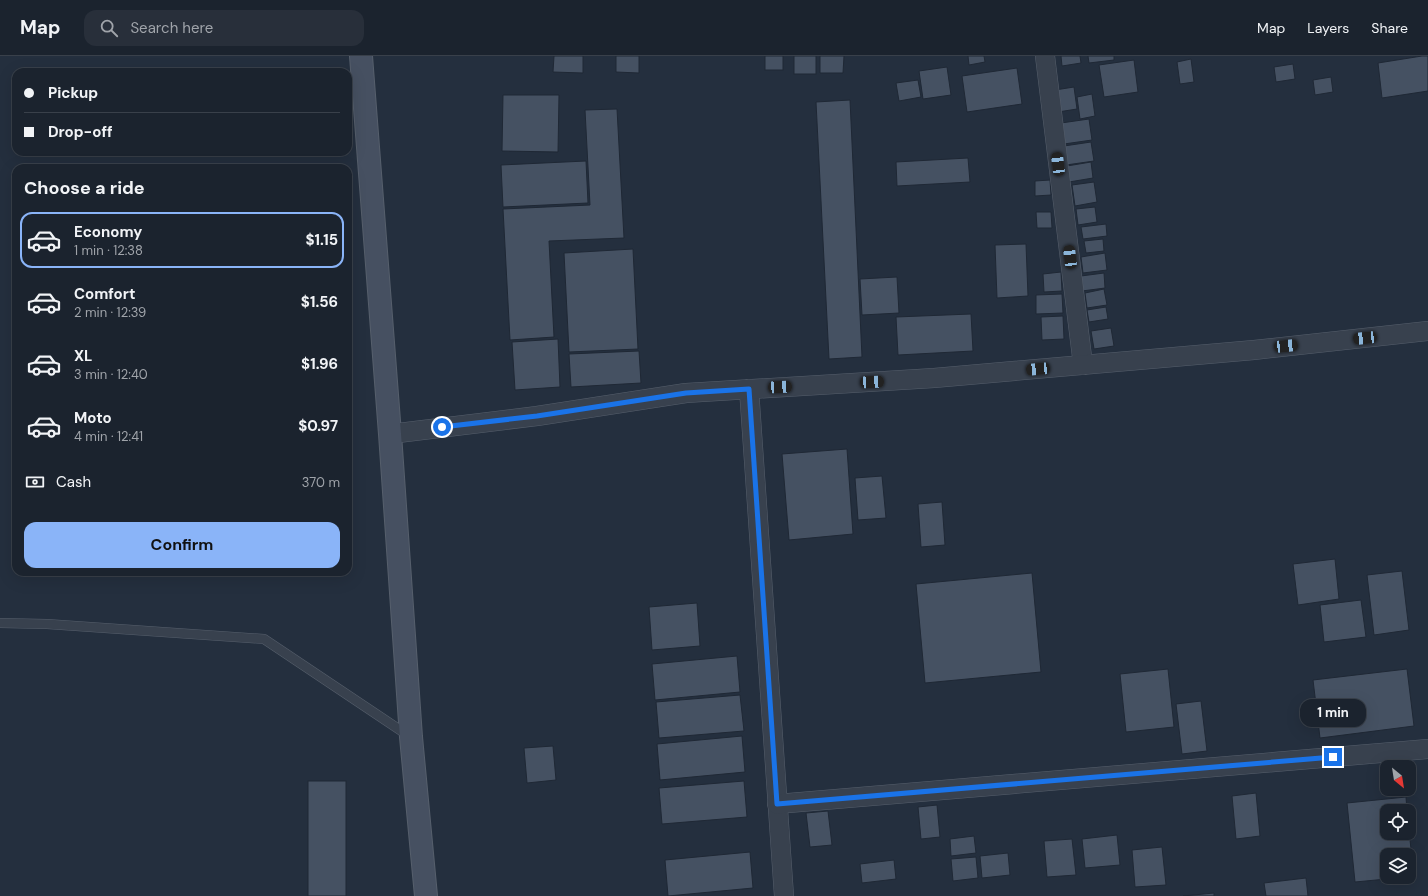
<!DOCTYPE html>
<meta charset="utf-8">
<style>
:root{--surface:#1b232e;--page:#282f3a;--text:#f1f3f6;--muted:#a0a4aa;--line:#39404a;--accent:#8ab4f8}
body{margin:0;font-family:"DM Sans",sans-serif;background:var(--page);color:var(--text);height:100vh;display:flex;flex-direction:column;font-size:15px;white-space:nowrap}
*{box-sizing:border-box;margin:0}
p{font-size:13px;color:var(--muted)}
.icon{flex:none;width:22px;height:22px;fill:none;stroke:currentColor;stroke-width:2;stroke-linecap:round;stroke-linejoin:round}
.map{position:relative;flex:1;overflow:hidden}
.details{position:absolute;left:12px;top:108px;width:340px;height:412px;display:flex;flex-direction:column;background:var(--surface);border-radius:12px;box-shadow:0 4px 16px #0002,0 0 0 1px var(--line)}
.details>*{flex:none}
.hud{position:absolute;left:12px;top:12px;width:340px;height:88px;border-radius:12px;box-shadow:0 4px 16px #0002,0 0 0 1px var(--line);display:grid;align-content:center;height:88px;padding:0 12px;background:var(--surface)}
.needle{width:26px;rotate:150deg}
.controls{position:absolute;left:1380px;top:704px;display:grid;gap:8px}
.controls a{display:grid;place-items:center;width:36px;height:36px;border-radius:8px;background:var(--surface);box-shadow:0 4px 16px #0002,0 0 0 1px var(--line);font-size:20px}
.end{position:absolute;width:18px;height:18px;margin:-9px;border:5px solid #1a73e8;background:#fff;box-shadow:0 0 0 2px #fff}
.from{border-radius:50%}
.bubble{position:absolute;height:28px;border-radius:12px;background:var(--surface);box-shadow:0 4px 16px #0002,0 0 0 1px var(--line);font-size:13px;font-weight:700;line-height:28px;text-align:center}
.car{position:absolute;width:12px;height:24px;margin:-12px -6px;border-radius:5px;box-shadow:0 0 3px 1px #0007;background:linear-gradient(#222 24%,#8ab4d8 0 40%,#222 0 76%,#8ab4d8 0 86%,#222 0)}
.hud b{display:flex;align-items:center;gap:14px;height:38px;font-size:15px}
.hud b+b{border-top:1px solid var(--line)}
.hud i{width:10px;height:10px;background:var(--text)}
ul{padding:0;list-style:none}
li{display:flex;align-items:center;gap:12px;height:56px;margin:0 8px 6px;padding:0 4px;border:2px solid transparent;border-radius:12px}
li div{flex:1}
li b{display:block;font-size:15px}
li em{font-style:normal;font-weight:700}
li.selected{border-color:var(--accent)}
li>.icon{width:36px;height:36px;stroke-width:1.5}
h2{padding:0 12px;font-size:18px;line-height:48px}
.pay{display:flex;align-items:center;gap:10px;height:44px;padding:0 12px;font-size:15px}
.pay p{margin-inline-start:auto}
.cta{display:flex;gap:8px;margin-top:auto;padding:8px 12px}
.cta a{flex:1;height:46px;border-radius:12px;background:var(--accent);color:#111;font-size:16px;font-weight:700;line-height:46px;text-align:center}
header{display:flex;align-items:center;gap:24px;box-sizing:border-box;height:56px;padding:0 20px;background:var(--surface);border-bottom:1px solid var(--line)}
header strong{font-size:19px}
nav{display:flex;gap:22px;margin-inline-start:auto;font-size:14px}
.search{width:280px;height:36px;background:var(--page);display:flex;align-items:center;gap:10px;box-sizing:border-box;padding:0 14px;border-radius:12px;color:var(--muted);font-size:15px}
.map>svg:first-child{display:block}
.building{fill:#455162;stroke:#1f2835}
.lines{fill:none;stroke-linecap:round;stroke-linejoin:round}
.lane-casing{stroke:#565f6c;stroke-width:10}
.street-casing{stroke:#565f6c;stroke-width:20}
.secondary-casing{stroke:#565f6c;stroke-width:24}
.lane{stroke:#38414e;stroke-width:9}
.street{stroke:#38414e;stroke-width:19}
.secondary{stroke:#465061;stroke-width:22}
.route{stroke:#1a73e8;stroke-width:5}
</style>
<header>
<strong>Map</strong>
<div class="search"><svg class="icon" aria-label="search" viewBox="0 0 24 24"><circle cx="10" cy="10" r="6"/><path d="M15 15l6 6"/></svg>Search here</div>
<nav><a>Map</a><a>Layers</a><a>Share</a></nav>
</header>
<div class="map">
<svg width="1428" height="840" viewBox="0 0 1428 840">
<rect width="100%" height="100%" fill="#242f3e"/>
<g class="building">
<path d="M 554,0 L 583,0 L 583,17 L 553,16 Z"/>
<path d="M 616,0 L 639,0 L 639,17 L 616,16 Z"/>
<rect x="765" y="0" width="18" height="14"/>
<rect x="794" y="0" width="22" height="18"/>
<path d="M 820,0 L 844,0 L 843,17 L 820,17 Z"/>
<path d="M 968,0 L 984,0 L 985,6 L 969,9 Z"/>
<path d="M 1061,0 L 1080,0 L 1081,7 L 1062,10 Z"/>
<path d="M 1088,0 L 1114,0 L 1114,4 L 1089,7 Z"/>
<path d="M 1422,0 L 1428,0 L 1428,35 L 1382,42 L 1378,7 Z"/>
<path d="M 1191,3 L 1194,26 L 1180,28 L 1177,6 Z"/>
<path d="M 1134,4 L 1138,36 L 1104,41 L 1099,9 Z"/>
<path d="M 1293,8 L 1295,23 L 1276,26 L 1274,11 Z"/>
<path d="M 947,11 L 951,39 L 923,43 L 919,15 Z"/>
<path d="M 1017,12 L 1022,48 L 967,56 L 962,20 Z"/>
<path d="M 1331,21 L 1333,36 L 1315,39 L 1313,24 Z"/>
<path d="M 918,24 L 921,41 L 899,45 L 896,27 Z"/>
<path d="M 1074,31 L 1077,53 L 1058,56 L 1055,34 Z"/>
<path d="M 1092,38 L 1095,60 L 1080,63 L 1077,41 Z"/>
<path d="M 503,39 L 559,39 L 558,96 L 502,95 Z"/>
<path d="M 850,44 L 862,301 L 829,303 L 816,46 Z"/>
<path d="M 617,53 L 624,182 L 549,185 L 554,281 L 510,284 L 503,153 L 590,149 L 585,54 Z"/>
<path d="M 1089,63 L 1092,84 L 1064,88 L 1061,67 Z"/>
<path d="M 1091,86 L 1094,105 L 1066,109 L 1064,90 Z"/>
<path d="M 968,102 L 970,126 L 897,130 L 896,106 Z"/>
<path d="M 586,105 L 588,147 L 503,151 L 501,109 Z"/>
<path d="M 1091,106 L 1093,122 L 1069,126 L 1067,110 Z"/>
<path d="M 1050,124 L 1051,139 L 1035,140 L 1035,125 Z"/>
<path d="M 1094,126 L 1097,146 L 1075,150 L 1072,129 Z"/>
<path d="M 1095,151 L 1097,166 L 1078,169 L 1076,153 Z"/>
<path d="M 1036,156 L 1051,156 L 1052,172 L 1037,172 Z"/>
<path d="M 1106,168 L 1107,180 L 1083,183 L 1081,171 Z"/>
<path d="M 1103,183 L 1104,195 L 1086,197 L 1084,185 Z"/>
<path d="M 1026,188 L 1028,240 L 997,242 L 995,189 Z"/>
<path d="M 633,193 L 638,293 L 569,296 L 564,197 Z"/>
<path d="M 1105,197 L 1107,214 L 1083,217 L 1081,201 Z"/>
<path d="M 1061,216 L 1062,235 L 1044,236 L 1043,218 Z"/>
<path d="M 1104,217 L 1105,232 L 1082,235 L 1081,220 Z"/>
<path d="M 897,221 L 899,257 L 862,259 L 860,223 Z"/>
<path d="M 1104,233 L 1107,249 L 1087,252 L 1085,237 Z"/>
<path d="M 1062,238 L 1063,257 L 1036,258 L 1036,239 Z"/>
<path d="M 1106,251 L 1108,263 L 1089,266 L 1087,254 Z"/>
<path d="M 971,258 L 973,295 L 898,299 L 896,261 Z"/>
<path d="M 1063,260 L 1064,283 L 1042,284 L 1041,261 Z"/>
<path d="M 1111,272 L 1114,290 L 1094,293 L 1091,275 Z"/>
<path d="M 558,283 L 560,331 L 515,334 L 512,286 Z"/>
<path d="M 639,295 L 641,327 L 571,331 L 569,298 Z"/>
<path d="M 847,393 L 853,478 L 789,484 L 782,398 Z"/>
<path d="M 882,420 L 886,462 L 858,464 L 855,422 Z"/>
<path d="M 942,446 L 945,489 L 921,491 L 918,448 Z"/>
<path d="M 1335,503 L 1339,543 L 1298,549 L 1293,508 Z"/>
<path d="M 1402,515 L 1409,574 L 1374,579 L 1367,519 Z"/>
<path d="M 1032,517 L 1041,616 L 925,627 L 916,528 Z"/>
<path d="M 1361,544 L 1366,581 L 1324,586 L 1320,549 Z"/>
<path d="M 697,547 L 700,590 L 652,594 L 649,551 Z"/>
<path d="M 737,600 L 740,636 L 655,644 L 652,608 Z"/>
<path d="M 1168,613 L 1174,671 L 1126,676 L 1120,618 Z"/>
<path d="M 1407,613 L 1414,670 L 1320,682 L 1313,624 Z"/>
<path d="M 740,639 L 744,675 L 659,682 L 656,646 Z"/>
<path d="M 1201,645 L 1207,695 L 1182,698 L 1176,648 Z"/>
<path d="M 742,680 L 745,716 L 660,724 L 657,688 Z"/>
<path d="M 553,690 L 556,724 L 527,727 L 524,692 Z"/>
<rect x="308" y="725" width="38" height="115"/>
<path d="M 744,725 L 747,761 L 662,768 L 659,732 Z"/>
<path d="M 1256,737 L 1260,780 L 1236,783 L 1232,740 Z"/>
<path d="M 1406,741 L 1407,755 L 1387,755 L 1387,777 L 1409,777 L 1409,775 L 1414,820 L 1409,821 L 1409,799 L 1387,799 L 1387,821 L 1408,821 L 1355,826 L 1347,747 Z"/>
<path d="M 937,749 L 940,781 L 921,783 L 918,751 Z"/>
<path d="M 828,755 L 832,789 L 810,791 L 806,757 Z"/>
<path d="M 1117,779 L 1120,809 L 1085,812 L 1082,783 Z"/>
<path d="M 974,780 L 976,797 L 951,800 L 950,783 Z"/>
<path d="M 1072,783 L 1076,819 L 1047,821 L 1044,785 Z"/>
<path d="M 1162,791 L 1166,829 L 1135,831 L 1132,794 Z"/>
<path d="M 750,796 L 753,832 L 668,840 L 665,804 Z"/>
<path d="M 1008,797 L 1010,819 L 982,822 L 980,800 Z"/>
<path d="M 976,801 L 978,822 L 953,825 L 951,803 Z"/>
<path d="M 894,804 L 896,823 L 862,827 L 860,808 Z"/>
<path d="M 1306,822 L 1308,840 L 1266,840 L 1264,827 Z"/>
<path d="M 1214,837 L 1214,840 L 1183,840 Z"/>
</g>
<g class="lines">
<defs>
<path id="lane" d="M 0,567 L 47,568 L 264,583 L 409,680"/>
<g id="street">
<path d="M 1045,0 L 1083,309"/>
<path d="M 749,333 L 784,840"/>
<path d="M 390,378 L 537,360 L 686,337 L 934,322 L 1254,294 L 1428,275"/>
<path d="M 777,748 L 1428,693"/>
</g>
<path id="secondary" d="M 361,0 L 390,378 L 411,681 L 426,840"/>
</defs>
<use href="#lane" class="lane-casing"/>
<use href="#street" class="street-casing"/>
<use href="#secondary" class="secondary-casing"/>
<use href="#lane" class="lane"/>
<use href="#street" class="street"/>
<use href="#secondary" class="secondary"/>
</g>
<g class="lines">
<path class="route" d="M 442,371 L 537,360 L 686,337 L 749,333 L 777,748 L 1333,701"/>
</g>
</svg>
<div class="controls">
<a><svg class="needle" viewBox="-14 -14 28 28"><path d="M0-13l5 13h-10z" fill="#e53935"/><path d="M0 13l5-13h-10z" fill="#a0a4aa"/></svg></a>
<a><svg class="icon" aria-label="locate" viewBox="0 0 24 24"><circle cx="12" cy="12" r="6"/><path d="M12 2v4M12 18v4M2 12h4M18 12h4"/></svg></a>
<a><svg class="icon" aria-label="layers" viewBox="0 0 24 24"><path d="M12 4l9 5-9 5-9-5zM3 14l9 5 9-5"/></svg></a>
</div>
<i class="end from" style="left:442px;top:371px"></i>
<i class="end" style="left:1333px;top:701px"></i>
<div class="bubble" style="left:1300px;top:643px;width:66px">1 min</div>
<i class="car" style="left:1058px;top:108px;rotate:353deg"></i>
<i class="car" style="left:1070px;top:201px;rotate:353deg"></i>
<i class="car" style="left:1365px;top:282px;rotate:264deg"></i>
<i class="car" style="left:1286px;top:290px;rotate:84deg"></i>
<i class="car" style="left:1038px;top:313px;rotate:265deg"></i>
<i class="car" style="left:872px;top:326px;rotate:87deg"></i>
<i class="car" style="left:780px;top:331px;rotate:87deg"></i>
<div class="hud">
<b><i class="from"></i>Pickup</b>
<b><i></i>Drop-off</b>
</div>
<section class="details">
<h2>Choose a ride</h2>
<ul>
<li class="selected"><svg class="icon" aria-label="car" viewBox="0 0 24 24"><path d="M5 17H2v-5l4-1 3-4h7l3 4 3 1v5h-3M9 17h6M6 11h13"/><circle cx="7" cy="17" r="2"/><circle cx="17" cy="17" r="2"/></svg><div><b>Economy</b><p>1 min · 12:38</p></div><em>$1.15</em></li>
<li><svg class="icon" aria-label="car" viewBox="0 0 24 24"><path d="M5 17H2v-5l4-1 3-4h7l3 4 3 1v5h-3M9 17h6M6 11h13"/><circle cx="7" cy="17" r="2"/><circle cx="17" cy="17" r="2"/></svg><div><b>Comfort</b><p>2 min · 12:39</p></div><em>$1.56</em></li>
<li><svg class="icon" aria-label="car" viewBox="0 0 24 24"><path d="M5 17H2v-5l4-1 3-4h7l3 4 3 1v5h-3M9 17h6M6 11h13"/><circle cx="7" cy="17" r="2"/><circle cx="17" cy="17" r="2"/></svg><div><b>XL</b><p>3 min · 12:40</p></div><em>$1.96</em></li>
<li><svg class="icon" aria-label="car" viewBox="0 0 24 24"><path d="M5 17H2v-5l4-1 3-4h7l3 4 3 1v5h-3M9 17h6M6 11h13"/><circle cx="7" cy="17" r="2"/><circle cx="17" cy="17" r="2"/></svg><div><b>Moto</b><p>4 min · 12:41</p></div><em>$0.97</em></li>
</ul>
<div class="pay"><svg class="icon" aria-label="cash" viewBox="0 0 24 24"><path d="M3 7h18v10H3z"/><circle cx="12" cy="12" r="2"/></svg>Cash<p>370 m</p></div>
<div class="cta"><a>Confirm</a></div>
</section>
</div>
